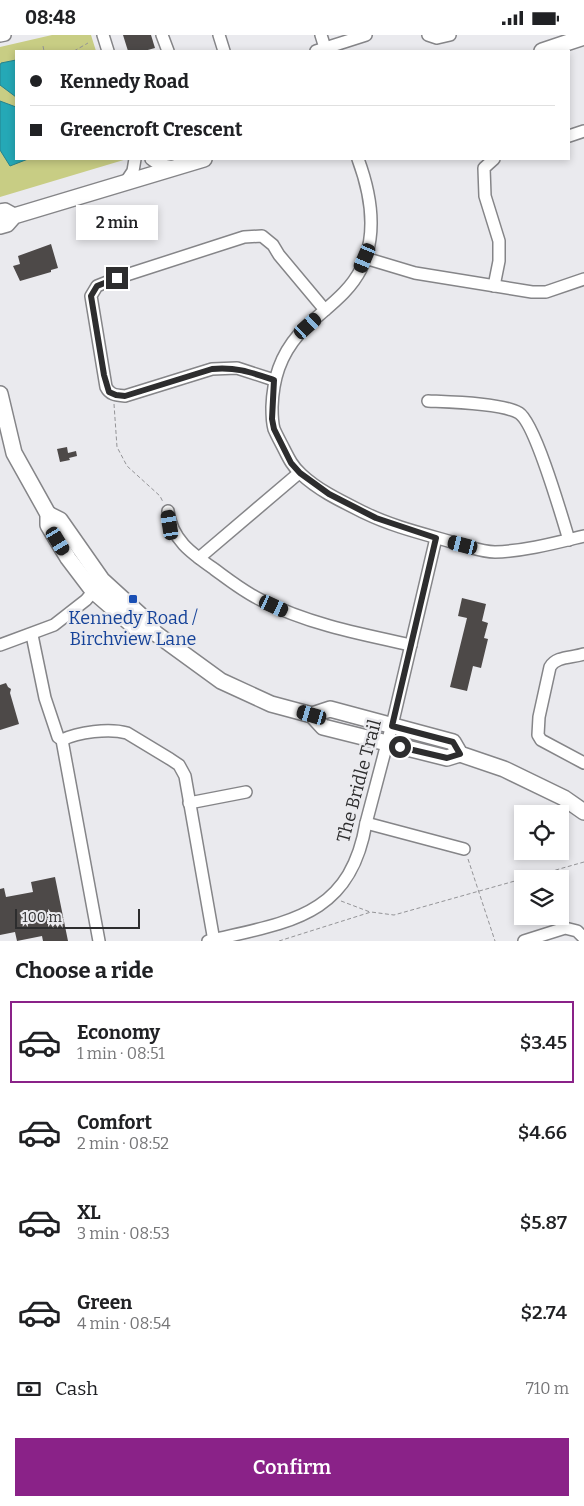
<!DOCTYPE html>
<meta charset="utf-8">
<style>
:root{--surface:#fff;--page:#f2f2f2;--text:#202124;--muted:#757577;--line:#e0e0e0;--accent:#8a2288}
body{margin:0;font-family:Bitter,serif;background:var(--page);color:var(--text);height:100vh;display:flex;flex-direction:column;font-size:19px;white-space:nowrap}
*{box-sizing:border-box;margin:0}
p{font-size:16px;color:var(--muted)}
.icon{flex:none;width:28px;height:28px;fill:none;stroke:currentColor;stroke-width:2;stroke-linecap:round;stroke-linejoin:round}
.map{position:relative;height:906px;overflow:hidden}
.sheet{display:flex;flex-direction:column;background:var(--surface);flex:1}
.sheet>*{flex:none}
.guide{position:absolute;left:15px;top:15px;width:555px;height:110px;border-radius:0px;box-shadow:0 2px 8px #0003;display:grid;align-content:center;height:110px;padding:0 15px;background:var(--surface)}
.controls{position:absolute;left:514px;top:770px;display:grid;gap:10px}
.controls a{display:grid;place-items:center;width:55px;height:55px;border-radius:0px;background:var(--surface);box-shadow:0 2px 8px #0003;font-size:25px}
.scale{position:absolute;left:15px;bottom:12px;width:125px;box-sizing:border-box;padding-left:5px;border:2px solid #2d2d2e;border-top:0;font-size:14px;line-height:18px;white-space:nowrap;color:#2d2d2e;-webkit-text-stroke:4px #eaeaee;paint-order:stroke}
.end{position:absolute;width:22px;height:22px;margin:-11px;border:6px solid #2d2d2e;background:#fff;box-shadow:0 0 0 2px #fff}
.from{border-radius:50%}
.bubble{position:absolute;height:35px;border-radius:0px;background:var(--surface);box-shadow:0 2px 8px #0003;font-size:16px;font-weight:600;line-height:35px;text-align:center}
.car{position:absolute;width:15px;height:30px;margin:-15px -8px;border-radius:6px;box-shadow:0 0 4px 1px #0007;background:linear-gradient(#222 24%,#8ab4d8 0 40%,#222 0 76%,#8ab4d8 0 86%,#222 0)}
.guide b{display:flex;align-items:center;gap:18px;height:48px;font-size:19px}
.guide b+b{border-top:1px solid var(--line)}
.guide i{width:12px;height:12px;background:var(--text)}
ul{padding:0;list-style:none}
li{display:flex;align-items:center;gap:15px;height:82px;margin:0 10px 8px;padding:0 5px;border:2px solid transparent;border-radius:0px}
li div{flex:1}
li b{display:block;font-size:19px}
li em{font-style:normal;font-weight:600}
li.active{border-color:var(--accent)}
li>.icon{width:45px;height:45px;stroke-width:1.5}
h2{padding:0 15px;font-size:22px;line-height:60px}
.pay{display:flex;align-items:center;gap:12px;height:55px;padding:0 15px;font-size:19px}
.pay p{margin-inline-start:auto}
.button{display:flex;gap:10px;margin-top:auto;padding:10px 15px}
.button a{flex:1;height:58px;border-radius:0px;background:var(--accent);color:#fff;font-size:20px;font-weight:600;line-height:58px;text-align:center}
.status{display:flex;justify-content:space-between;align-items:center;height:35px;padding:0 25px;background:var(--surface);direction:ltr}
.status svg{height:14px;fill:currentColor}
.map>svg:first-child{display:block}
.green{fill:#c8cd84}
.water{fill:#25a8b6;stroke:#27838d}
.building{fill:#4d4948}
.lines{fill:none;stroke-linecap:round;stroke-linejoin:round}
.minor-casing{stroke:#858588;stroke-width:14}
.major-casing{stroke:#858588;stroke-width:18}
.path{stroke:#949497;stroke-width:1;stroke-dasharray:4 2.5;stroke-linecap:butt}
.minor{stroke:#fff;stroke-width:11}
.major{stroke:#fff;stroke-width:15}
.route{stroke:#2d2d2e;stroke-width:6}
.transit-dot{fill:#1a4fb4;stroke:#eaeaee;stroke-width:2}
.labels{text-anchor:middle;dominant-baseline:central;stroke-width:5;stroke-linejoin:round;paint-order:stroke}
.transit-label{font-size:18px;fill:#164399;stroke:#eaeaee}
.street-label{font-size:18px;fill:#2d2d2e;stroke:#eaeaee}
</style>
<div class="status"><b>08:48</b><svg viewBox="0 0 49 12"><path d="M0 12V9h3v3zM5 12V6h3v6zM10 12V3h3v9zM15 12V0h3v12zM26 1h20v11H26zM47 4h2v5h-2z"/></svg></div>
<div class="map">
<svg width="584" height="906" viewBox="0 0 584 906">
<rect width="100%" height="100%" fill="#eaeaee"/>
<path class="green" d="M 52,0 L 91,0 L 96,16 L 16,16 L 16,124 L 127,124 L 0,162 L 0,12 Z"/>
<g class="water">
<path d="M 16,25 L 16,62 L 0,50 L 0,30 L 1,28 Z"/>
<path d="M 0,66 L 16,72 L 16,124 L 28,124 L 10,131 L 0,115 Z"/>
</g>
<g class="building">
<path d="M 123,0 L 151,0 L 155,13 L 144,16 L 128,16 Z"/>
<path d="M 51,209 L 58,233 L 51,235 L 51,237 L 20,246 L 13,231 L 20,229 L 18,221 Z"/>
<path d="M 67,412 L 68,418 L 76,416 L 77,421 L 69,423 L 70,425 L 60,427 L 57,414 Z"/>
<path d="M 462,563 L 486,569 L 482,586 L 488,588 L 484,603 L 488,604 L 481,633 L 473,631 L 467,656 L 450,652 L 467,583 L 458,581 Z"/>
<path d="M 6,648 L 8,652 L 11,654 L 10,658 L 19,689 L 0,695 L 0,650 Z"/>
<path d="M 55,842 L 68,906 L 43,906 L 42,901 L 17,906 L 15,897 L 0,900 L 0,854 L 4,853 L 6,862 L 33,857 L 31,847 Z"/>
</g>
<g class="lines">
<defs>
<g id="minor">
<path d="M 103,0 L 108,16"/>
<path d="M 162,0 L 168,16"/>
<path d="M 219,0 L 224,16"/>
<path d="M 321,0 L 326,16"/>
<path d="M 428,0 L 437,3 L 450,0"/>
<path d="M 0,1 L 5,0"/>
<path d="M 316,16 L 366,0"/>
<path d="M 569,101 L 584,96"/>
<path d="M 151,124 C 158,130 167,131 176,132"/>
<path d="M 358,124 C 371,159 378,199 361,234 C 347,262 319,277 299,299 C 280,321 273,344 272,372 C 272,379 272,387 274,394 C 277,401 281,408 284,414 C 289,424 293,432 301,439 C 319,456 343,467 365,478 C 396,493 429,500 462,510 C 473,513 483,517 495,517 C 525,516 555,508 584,501"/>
<path d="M 494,124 L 484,133 L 485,161 L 499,206 L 499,226 L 494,251"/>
<path d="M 125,148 L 133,136 L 135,124"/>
<path d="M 365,223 L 415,238 L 532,257 L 546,257 L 584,244"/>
<path d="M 274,345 L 237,333 L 212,334 L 125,361 C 116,360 110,360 106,352 L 91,261 L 97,251 L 117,243 L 244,202 L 262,201 L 273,210 L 279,220 L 325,275"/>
<path d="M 428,366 C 449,367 502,368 519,378 C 535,388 562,482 569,505"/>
<path d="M 168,476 C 172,505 191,518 214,534 C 229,545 244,557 261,565 C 308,589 360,599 411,610"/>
<path d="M 199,523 L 299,438"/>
<path d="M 32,600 L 45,663 L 58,702 L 62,705 L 99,906"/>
<path d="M 0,610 L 54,590 L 86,565 L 97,552"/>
<path d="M 584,619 C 572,623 556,621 550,632 L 539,682 L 538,700 L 541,705 L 584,728"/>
<path d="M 62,705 C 78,697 109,693 127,698 L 170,724 L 179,730 L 185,741 L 214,906"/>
<path d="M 189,768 L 246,757"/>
<path d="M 366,788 L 464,814"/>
<path d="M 208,906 C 287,887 350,883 366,788 L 394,682 L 436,503"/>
<path d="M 524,906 L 565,893 L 577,896 L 584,903"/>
</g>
<g id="major">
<path d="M 542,16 L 584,2"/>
<path d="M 0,177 L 5,176 L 14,181"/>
<path d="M 0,191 L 7,189 L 14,181 L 204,124"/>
<path d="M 0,359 L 14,418 L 48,479 L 48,490 L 68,523 L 93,556 L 138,595 L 155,598"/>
<path d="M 48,479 L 60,485 L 102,545 L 148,587 L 155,598 L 221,646 L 271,669 L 312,680 L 323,692 L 447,723 L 460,719"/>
<path d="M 312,680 L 330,674 L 453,707 L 460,719 L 504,734 L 564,763 L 584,777"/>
</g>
</defs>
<use href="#minor" class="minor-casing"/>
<use href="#major" class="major-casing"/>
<g class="path">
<path d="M 43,11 L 44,16"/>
<path d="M 74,16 L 88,8"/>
<path d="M 114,369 L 117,412 L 127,431 L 160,461 L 163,467"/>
<path d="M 468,824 L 495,906"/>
<path d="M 524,844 L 584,827"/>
<path d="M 341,866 L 370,877"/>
<path d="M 279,906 L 371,877 L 394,880 L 522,844"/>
</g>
<use href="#minor" class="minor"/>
<use href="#major" class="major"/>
</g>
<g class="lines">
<path class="route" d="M 117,243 L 97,251 L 91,261 L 104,340 L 109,357 L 116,360 L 125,361 L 212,334 C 237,332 250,337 274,345 L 272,384 L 274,394 L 291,428 L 300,438 L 329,459 L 376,483 L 436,503 L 392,691 L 453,707 L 460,719 L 447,723 L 400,712"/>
</g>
<rect class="transit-dot" x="128" y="559" width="10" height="10" rx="2.5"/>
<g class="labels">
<g class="transit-label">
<text x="133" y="583">Kennedy Road /<tspan x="133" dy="21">Birchview Lane</tspan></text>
</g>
<g class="street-label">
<text transform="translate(359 746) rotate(-75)">The Bridle Trail</text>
</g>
</g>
</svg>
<div class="controls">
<a><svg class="icon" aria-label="locate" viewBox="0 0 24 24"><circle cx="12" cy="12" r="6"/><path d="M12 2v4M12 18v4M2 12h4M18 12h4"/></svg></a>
<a><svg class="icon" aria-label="layers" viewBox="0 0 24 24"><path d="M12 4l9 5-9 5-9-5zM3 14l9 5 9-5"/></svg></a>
</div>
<div class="scale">100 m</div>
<i class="end from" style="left:400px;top:712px"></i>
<i class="end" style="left:117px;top:243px"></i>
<div class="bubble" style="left:76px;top:170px;width:82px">2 min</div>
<i class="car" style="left:365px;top:223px;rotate:203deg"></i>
<i class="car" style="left:308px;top:291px;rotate:48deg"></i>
<i class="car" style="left:170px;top:490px;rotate:351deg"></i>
<i class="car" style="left:58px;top:506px;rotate:149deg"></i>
<i class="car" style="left:463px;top:510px;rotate:284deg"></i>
<i class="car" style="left:274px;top:571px;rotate:115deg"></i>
<i class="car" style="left:312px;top:680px;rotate:286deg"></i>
<div class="guide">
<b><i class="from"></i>Kennedy Road</b>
<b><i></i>Greencroft Crescent</b>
</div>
</div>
<section class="sheet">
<h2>Choose a ride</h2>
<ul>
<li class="active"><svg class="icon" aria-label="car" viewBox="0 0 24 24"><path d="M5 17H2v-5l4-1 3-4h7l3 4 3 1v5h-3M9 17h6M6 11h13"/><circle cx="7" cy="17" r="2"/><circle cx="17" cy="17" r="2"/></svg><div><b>Economy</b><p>1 min · 08:51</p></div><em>$3.45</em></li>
<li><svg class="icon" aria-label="car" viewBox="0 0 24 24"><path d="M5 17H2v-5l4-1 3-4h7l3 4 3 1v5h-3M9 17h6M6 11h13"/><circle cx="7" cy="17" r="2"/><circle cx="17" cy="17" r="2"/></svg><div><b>Comfort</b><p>2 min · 08:52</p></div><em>$4.66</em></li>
<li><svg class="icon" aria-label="car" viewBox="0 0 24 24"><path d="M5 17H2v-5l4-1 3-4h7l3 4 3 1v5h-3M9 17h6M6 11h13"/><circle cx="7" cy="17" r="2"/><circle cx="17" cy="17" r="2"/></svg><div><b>XL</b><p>3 min · 08:53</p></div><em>$5.87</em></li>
<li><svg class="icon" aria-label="car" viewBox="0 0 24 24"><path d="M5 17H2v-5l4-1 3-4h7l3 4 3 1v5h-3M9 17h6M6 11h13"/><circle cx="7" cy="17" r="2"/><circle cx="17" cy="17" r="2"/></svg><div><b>Green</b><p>4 min · 08:54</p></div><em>$2.74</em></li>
</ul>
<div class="pay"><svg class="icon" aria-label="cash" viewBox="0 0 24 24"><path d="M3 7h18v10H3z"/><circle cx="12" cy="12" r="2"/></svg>Cash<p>710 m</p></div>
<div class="button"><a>Confirm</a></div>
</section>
